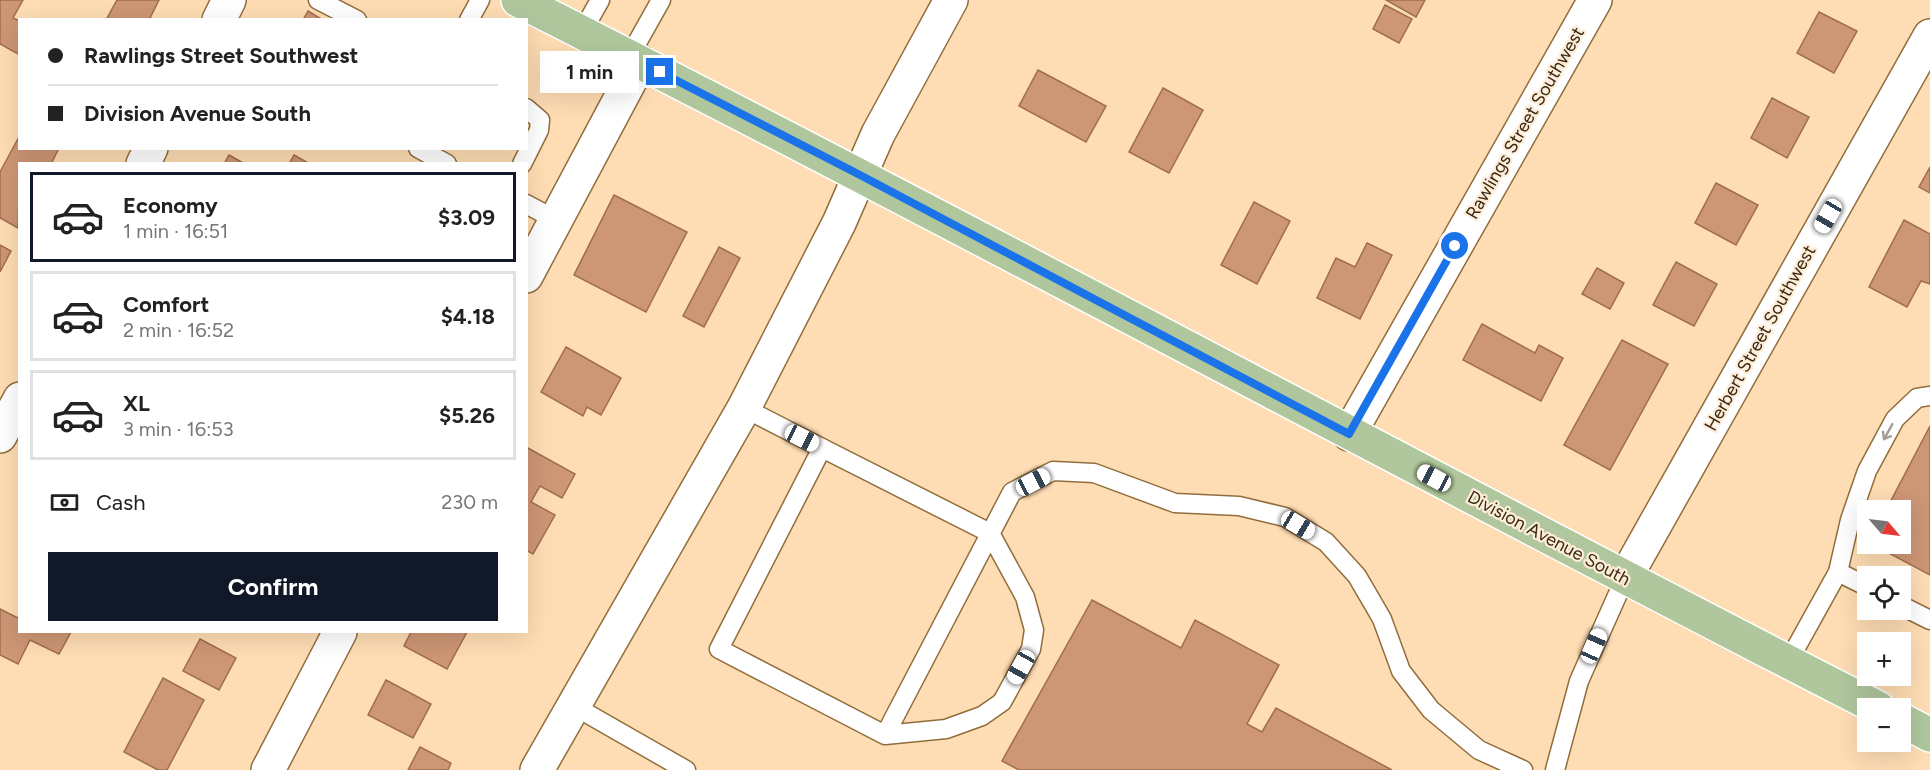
<!DOCTYPE html>
<meta charset="utf-8">
<style>
:root{--surface:#fff;--page:#f6f6f6;--text:#222;--muted:#767676;--line:#e0e0e0;--accent:#111827}
body{margin:0;font-family:Figtree,sans-serif;background:var(--page);color:var(--text);height:100vh;display:flex;flex-direction:column;font-size:22px;white-space:nowrap}
*{box-sizing:border-box;margin:0}
p{font-size:20px;color:var(--muted)}
.icon{flex:none;width:33px;height:33px;fill:none;stroke:currentColor;stroke-width:2;stroke-linecap:round;stroke-linejoin:round}
.map{position:relative;flex:1;overflow:hidden}
.details{position:absolute;left:18px;top:162px;width:510px;height:471px;display:flex;flex-direction:column;background:var(--surface);border-radius:0px;box-shadow:0 6px 24px #0002}
.details>*{flex:none}
.hud{position:absolute;left:18px;top:18px;width:510px;height:132px;border-radius:0px;box-shadow:0 6px 24px #0002;display:grid;align-content:center;height:132px;padding:0 30px;background:var(--surface)}
.needle{width:39px;rotate:118deg}
.tools{position:absolute;left:1857px;top:500px;display:grid;gap:12px}
.tools a{display:grid;place-items:center;width:54px;height:54px;border-radius:0px;background:var(--surface);box-shadow:0 6px 24px #0002;font-size:30px}
.end{position:absolute;width:27px;height:27px;margin:-14px;border:8px solid #1a73e8;background:#fff;box-shadow:0 0 0 3px #fff}
.from{border-radius:50%}
.bubble{position:absolute;height:42px;border-radius:0px;background:var(--surface);box-shadow:0 6px 24px #0002;font-size:20px;font-weight:700;line-height:42px;text-align:center}
.car{position:absolute;width:18px;height:36px;margin:-18px -9px;border-radius:8px;box-shadow:0 0 4px 2px #0007;background:linear-gradient(#fff 24%,#345 0 40%,#fff 0 76%,#345 0 86%,#fff 0)}
.hud b{display:flex;align-items:center;gap:21px;height:57px;font-size:22px}
.hud b+b{border-top:2px solid var(--line)}
.hud i{width:15px;height:15px;background:var(--text)}
ul{padding:10px 0 0;list-style:none}
li{display:flex;align-items:center;gap:18px;height:90px;margin:0 12px 9px;padding:0 18px;border:3px solid var(--line);border-radius:0px}
li div{flex:1}
li b{display:block;font-size:22px}
li em{font-style:normal;font-weight:700}
li.selected{border-color:var(--accent)}
li>.icon{width:54px;height:54px;stroke-width:1.5}
.pay{display:flex;align-items:center;gap:15px;height:66px;padding:0 30px;font-size:22px}
.pay p{margin-inline-start:auto}
.cta{display:flex;gap:12px;margin-top:auto;padding:12px 30px}
.cta a{flex:1;height:69px;border-radius:0px;background:var(--accent);color:#fff;font-size:24px;font-weight:700;line-height:69px;text-align:center}
.map>svg:first-child{display:block}
.building{fill:#cd9675;stroke:#a06d4d;stroke-width:1.5}
.lines{fill:none;stroke-linecap:round;stroke-linejoin:round}
.service-casing{stroke:#926d3c;stroke-width:21}
.minor-casing{stroke:#926d3c;stroke-width:36}
.primary-casing{stroke:#fff;stroke-width:36}
.service{stroke:#fff;stroke-width:18}
.minor{stroke:#fff;stroke-width:33}
.primary{stroke:#b0c79d;stroke-width:33}
.oneway{stroke:#a59e95}
.route{stroke:#1a73e8;stroke-width:8}
.labels{text-anchor:middle;dominant-baseline:central;stroke-width:4.5;stroke-linejoin:round;paint-order:stroke}
.street-label{font-size:18px;fill:#382814;stroke:#feedd9}
</style>
<div class="map">
<svg width="1930" height="770" viewBox="0 0 1930 770">
<rect width="100%" height="100%" fill="#feddb4"/>
<g class="building">
<path d="M 0,0 L 23,0 L 13,18 L 20,21 L 20,55 L 0,44 Z"/>
<path d="M 117,0 L 159,0 L 149,20 L 106,20 Z"/>
<path d="M 1386,0 L 1425,0 L 1416,17 Z"/>
<path d="M 1385,5 L 1412,19 L 1399,43 L 1373,29 Z"/>
<path d="M 308,11 L 323,20 L 303,20 Z"/>
<path d="M 1819,12 L 1857,31 L 1834,73 L 1797,53 Z"/>
<path d="M 1038,70 L 1106,106 L 1086,142 L 1019,106 Z"/>
<path d="M 1163,88 L 1203,110 L 1169,173 L 1129,152 Z"/>
<path d="M 1772,98 L 1809,117 L 1787,158 L 1751,138 Z"/>
<path d="M 20,135 L 20,148 L 59,148 L 51,164 L 20,164 L 18,228 L 0,218 L 0,172 Z"/>
<path d="M 229,155 L 245,164 L 224,164 Z"/>
<path d="M 294,155 L 310,164 L 289,164 Z"/>
<path d="M 1930,167 L 1930,193 L 1919,187 Z"/>
<path d="M 1716,183 L 1758,205 L 1736,245 L 1695,223 Z"/>
<path d="M 614,195 L 687,232 L 646,312 L 574,275 Z"/>
<path d="M 1254,202 L 1290,221 L 1257,284 L 1221,265 Z"/>
<path d="M 1904,220 L 1930,234 L 1930,284 L 1921,281 L 1907,307 L 1869,287 Z"/>
<path d="M 1367,243 L 1392,255 L 1360,319 L 1317,298 L 1336,258 L 1355,267 Z"/>
<path d="M 0,245 L 11,251 L 0,272 Z"/>
<path d="M 719,247 L 740,258 L 704,327 L 683,316 Z"/>
<path d="M 1676,262 L 1717,284 L 1694,326 L 1653,305 Z"/>
<path d="M 1597,268 L 1624,283 L 1610,309 L 1582,294 Z"/>
<path d="M 1482,324 L 1535,353 L 1539,345 L 1563,358 L 1541,401 L 1463,360 Z"/>
<path d="M 1622,340 L 1668,364 L 1610,470 L 1564,445 Z"/>
<path d="M 566,347 L 621,378 L 601,415 L 587,407 L 583,416 L 541,392 Z"/>
<path d="M 1930,426 L 1930,575 L 1870,543 L 1900,543 L 1900,510 L 1886,510 Z"/>
<path d="M 526,447 L 575,474 L 562,498 L 540,486 L 531,502 L 555,515 L 533,554 L 526,550 Z"/>
<path d="M 1092,600 L 1181,648 L 1195,620 L 1279,665 L 1247,724 L 1262,732 L 1276,708 L 1392,770 L 1019,770 L 1002,761 Z"/>
<path d="M 0,609 L 20,619 L 20,632 L 71,632 L 59,654 L 30,640 L 18,664 L 0,655 Z"/>
<path d="M 411,632 L 467,632 L 447,669 L 404,646 Z"/>
<path d="M 200,639 L 236,658 L 219,690 L 183,671 Z"/>
<path d="M 163,678 L 204,700 L 167,770 L 158,770 L 124,752 Z"/>
<path d="M 386,680 L 431,704 L 413,738 L 368,715 Z"/>
<path d="M 420,747 L 451,763 L 448,770 L 408,770 Z"/>
</g>
<g class="lines">
<defs>
<g id="service">
<path d="M 318,0 L 357,20"/>
<path d="M 469,20 L 480,0"/>
<path d="M 582,32 L 600,0"/>
<path d="M 629,57 L 661,0"/>
<path d="M 418,148 L 447,164"/>
<path d="M 522,164 L 539,130 L 540,120 L 526,108"/>
<path d="M 526,204 L 556,220"/>
<path d="M 744,408 L 822,448"/>
<path d="M 1838,572 L 1868,587"/>
<path d="M 1900,605 L 1930,620"/>
<path d="M 1788,662 L 1838,572 L 1850,520 L 1867,471 L 1895,419 L 1917,398 L 1930,396"/>
<path d="M 574,706 L 686,770"/>
<path d="M 885,735 L 946,729 L 982,716 L 1002,702 L 1031,649 L 1034,630 L 1025,597 L 990,533 L 822,448 L 719,649 L 885,735 L 1012,492 L 1053,471 L 1094,473 L 1175,503 L 1239,506 L 1285,517 L 1326,542 L 1357,576 L 1382,619 L 1401,671 L 1431,710 L 1479,750 L 1523,770"/>
<path d="M 1555,770 L 1579,681 L 1625,578"/>
</g>
<g id="minor">
<path d="M 219,20 L 229,0"/>
<path d="M 143,164 L 151,148"/>
<path d="M 526,276 L 640,62"/>
<path d="M 1349,434 L 1595,0"/>
<path d="M 0,436 L 20,399"/>
<path d="M 1625,578 L 1930,36"/>
<path d="M 268,770 L 340,632"/>
<path d="M 537,770 L 744,408 L 839,223 L 878,134 L 951,0"/>
</g>
<g id="primary">
<path d="M 518,0 C 974,231 1423,475 1878,708"/>
<path d="M 1900,719 L 1930,735"/>
</g>
</defs>
<use href="#service" class="service-casing"/>
<use href="#minor" class="minor-casing"/>
<use href="#primary" class="primary-casing"/>
<use href="#service" class="service"/>
<use href="#minor" class="minor"/>
<use href="#primary" class="primary"/>
</g>
<defs><path id="oneway-shaft" d="M-6 0H5M1.5-3L5.5 0L1.5 3" fill="none" stroke-width="1.6" stroke-linecap="round" stroke-linejoin="round" transform="scale(1.5)"/></defs>
<use class="oneway" href="#oneway-shaft" transform="translate(1888 432) rotate(119)"/>
<g class="lines">
<path class="route" d="M 660,72 L 860,175 L 1349,434 L 1455,246"/>
</g>
<g class="labels">
<g class="street-label">
<text transform="translate(1525 123) rotate(-60)">Rawlings Street Southwest</text>
<text transform="translate(1760 338) rotate(-61)">Herbert Street Southwest</text>
<text transform="translate(1549 538) rotate(28)">Division Avenue South</text>
</g>
</g>
</svg>
<div class="tools">
<a><svg class="needle" viewBox="-14 -14 28 28"><path d="M0-13l5 13h-10z" fill="#e53935"/><path d="M0 13l5-13h-10z" fill="#767676"/></svg></a>
<a><svg class="icon" aria-label="locate" viewBox="0 0 24 24"><circle cx="12" cy="12" r="6"/><path d="M12 2v4M12 18v4M2 12h4M18 12h4"/></svg></a>
<a>+</a>
<a>−</a>
</div>
<i class="end from" style="left:1455px;top:246px"></i>
<i class="end" style="left:660px;top:72px"></i>
<div class="bubble" style="left:540px;top:51px;width:99px">1 min</div>
<i class="car" style="left:1828px;top:216px;rotate:210deg"></i>
<i class="car" style="left:802px;top:438px;rotate:117deg"></i>
<i class="car" style="left:1434px;top:478px;rotate:298deg"></i>
<i class="car" style="left:1033px;top:482px;rotate:62deg"></i>
<i class="car" style="left:1298px;top:525px;rotate:121deg"></i>
<i class="car" style="left:1594px;top:646px;rotate:24deg"></i>
<i class="car" style="left:1021px;top:667px;rotate:209deg"></i>
<div class="hud">
<b><i class="from"></i>Rawlings Street Southwest</b>
<b><i></i>Division Avenue South</b>
</div>
<section class="details">
<ul>
<li class="selected"><svg class="icon" aria-label="car" viewBox="0 0 24 24"><path d="M5 17H2v-5l4-1 3-4h7l3 4 3 1v5h-3M9 17h6M6 11h13"/><circle cx="7" cy="17" r="2"/><circle cx="17" cy="17" r="2"/></svg><div><b>Economy</b><p>1 min · 16:51</p></div><em>$3.09</em></li>
<li><svg class="icon" aria-label="car" viewBox="0 0 24 24"><path d="M5 17H2v-5l4-1 3-4h7l3 4 3 1v5h-3M9 17h6M6 11h13"/><circle cx="7" cy="17" r="2"/><circle cx="17" cy="17" r="2"/></svg><div><b>Comfort</b><p>2 min · 16:52</p></div><em>$4.18</em></li>
<li><svg class="icon" aria-label="car" viewBox="0 0 24 24"><path d="M5 17H2v-5l4-1 3-4h7l3 4 3 1v5h-3M9 17h6M6 11h13"/><circle cx="7" cy="17" r="2"/><circle cx="17" cy="17" r="2"/></svg><div><b>XL</b><p>3 min · 16:53</p></div><em>$5.26</em></li>
</ul>
<div class="pay"><svg class="icon" aria-label="cash" viewBox="0 0 24 24"><path d="M3 7h18v10H3z"/><circle cx="12" cy="12" r="2"/></svg>Cash<p>230 m</p></div>
<div class="cta"><a>Confirm</a></div>
</section>
</div>
